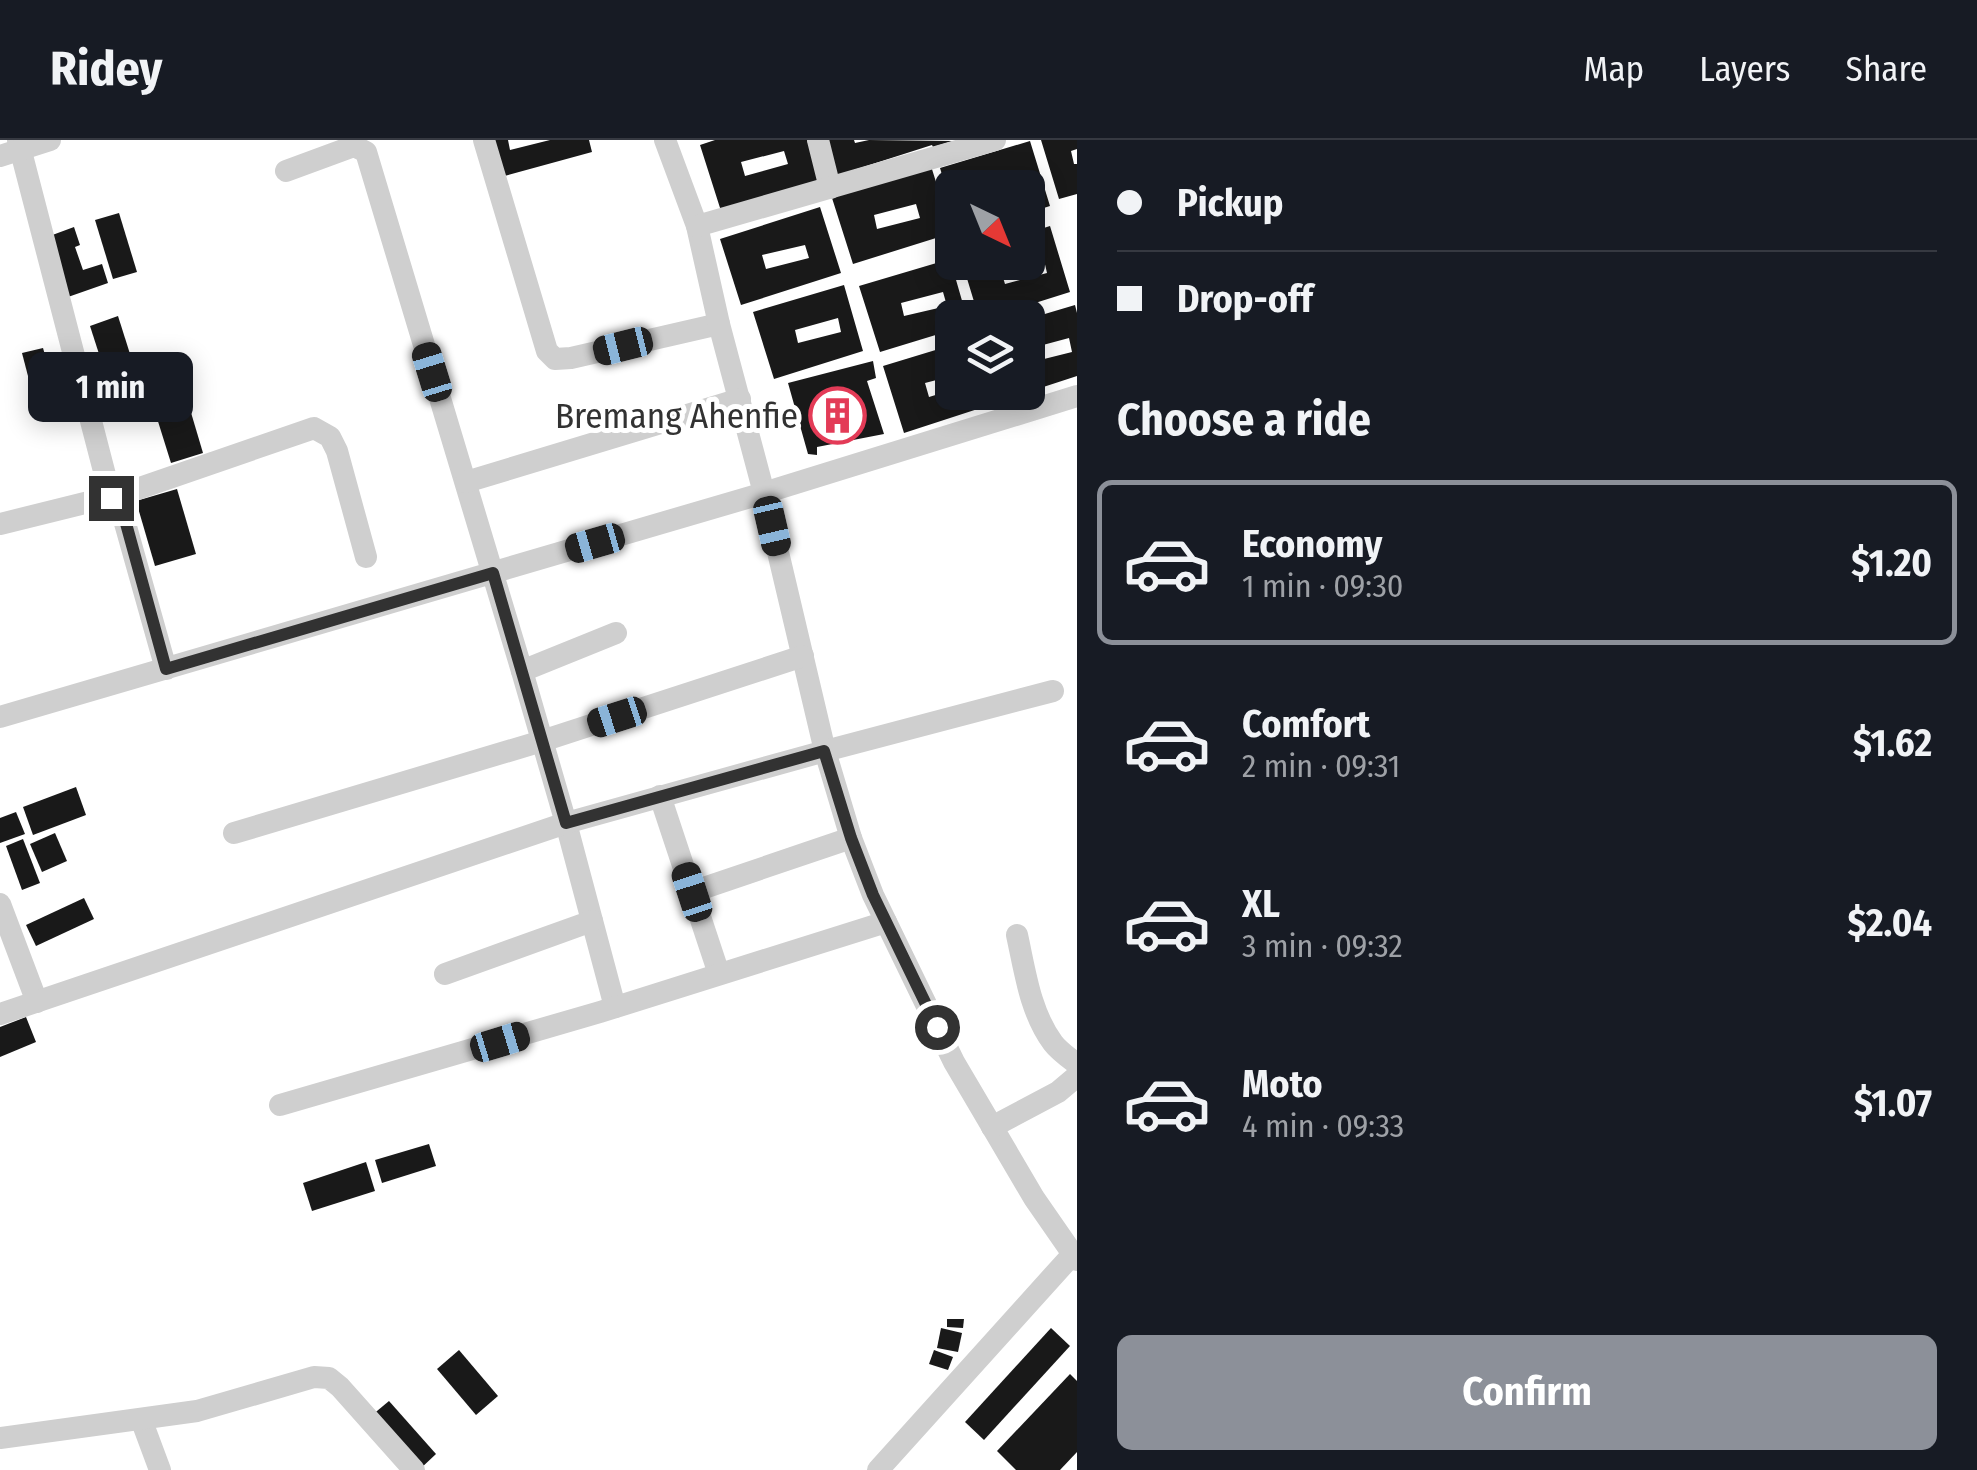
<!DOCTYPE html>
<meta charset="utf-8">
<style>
:root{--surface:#171b24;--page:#20242c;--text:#f1f3f6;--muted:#9ea1a6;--line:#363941;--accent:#8c9099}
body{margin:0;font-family:"Fira Sans Condensed",sans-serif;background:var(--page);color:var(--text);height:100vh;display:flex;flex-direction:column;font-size:38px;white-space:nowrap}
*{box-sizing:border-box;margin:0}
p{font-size:32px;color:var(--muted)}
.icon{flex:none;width:55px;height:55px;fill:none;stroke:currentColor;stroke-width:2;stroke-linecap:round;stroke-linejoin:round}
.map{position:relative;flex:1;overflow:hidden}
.drawer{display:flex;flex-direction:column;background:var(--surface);width:900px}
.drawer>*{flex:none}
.banner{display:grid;align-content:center;height:220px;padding:0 40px;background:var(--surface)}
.needle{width:65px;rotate:137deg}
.fabs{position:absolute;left:935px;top:30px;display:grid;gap:20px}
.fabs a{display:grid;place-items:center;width:110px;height:110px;border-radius:15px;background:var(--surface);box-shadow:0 5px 25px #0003;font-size:50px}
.end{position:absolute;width:45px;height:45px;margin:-22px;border:12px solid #323232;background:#fff;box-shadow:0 0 0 5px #fff}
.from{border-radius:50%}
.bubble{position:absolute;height:70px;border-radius:15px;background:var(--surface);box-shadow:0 5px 25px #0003;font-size:32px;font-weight:700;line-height:70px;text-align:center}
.car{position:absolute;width:30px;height:60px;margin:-30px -15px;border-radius:12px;box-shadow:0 0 8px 2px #0007;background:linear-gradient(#222 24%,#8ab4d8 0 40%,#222 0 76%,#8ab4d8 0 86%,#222 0)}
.banner b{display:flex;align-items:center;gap:35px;height:95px;font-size:38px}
.banner b+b{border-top:2px solid var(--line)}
.banner i{width:25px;height:25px;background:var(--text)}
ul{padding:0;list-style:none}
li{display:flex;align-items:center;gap:30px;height:165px;margin:0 20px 15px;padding:0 20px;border:5px solid transparent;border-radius:15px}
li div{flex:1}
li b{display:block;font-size:38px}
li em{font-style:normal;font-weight:700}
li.selected{border-color:var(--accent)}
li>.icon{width:90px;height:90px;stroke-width:1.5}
h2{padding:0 40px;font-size:45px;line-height:120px}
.button{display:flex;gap:20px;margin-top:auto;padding:20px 40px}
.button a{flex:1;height:115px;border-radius:15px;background:var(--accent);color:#fff;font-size:40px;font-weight:700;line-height:115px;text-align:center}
header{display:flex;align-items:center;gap:60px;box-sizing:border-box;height:140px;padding:0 50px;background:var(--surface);border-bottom:2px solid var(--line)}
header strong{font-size:48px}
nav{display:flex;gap:55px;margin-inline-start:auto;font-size:35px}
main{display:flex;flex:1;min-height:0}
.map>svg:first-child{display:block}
.building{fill:#191919;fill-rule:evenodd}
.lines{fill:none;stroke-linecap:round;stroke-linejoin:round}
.street{stroke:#cfcfcf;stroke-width:22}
.route{stroke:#323232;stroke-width:12}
.labels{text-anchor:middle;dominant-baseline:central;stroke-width:10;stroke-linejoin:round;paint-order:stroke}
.poi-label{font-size:35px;fill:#323232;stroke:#fff;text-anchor:end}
</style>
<header>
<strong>Ridey</strong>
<nav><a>Map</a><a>Layers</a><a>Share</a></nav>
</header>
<main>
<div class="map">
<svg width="1077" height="1330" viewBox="0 0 1077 1330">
<rect width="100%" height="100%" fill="#fff"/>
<g class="building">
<path d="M 491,0 L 508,0 L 510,10 L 550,0 L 589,0 L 592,12 L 501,37 Z"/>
<path d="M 715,0 L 807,0 L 820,40 L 721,71 L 700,5 ZM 784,11 L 788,24 L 745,36 L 741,22 Z"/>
<path d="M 824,0 L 854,0 L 855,3 L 869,0 L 953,1 L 933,7 L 932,5 L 835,36 Z"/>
<path d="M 1041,0 L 1077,0 L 1077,9 L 1071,11 L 1074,24 L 1077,24 L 1077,54 L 1059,59 Z"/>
<path d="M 1030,1 L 1050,66 L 1028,73 L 1027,48 L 1024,34 L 981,45 L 982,48 L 952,48 L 952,67 L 940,28 Z"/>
<path d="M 931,26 L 952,93 L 853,124 L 832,58 ZM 916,64 L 920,78 L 877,89 L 874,75 Z"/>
<path d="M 820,67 L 841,133 L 741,165 L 720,99 ZM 805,105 L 809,118 L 766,129 L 762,115 Z"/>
<path d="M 119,73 L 137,132 L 113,139 L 95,80 Z"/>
<path d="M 1050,86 L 1070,152 L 988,178 L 979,178 L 962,122 L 1028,123 L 1028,93 ZM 1044,120 L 1047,133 L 1005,144 L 1001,131 Z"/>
<path d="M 74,87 L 80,105 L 75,107 L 83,130 L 102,124 L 108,143 L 68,157 L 47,97 Z"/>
<path d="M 950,119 L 967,178 L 952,178 L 952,190 L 880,212 L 859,146 ZM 943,152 L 947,166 L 904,176 L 901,163 Z"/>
<path d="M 844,145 L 863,211 L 774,239 L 753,172 ZM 838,178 L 841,192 L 798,203 L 795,190 Z"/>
<path d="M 1075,165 L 1077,173 L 1077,236 L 1028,252 L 1028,223 L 1072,212 L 1069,198 L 1028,209 L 1028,179 Z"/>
<path d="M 118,176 L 137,236 L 109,245 L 90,186 Z"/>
<path d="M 952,205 L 952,236 L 925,243 L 929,257 L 952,250 L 952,252 L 990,252 L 993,264 L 904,293 L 883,226 Z"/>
<path d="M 43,208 L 57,257 L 35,263 L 22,213 Z"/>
<path d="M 873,221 L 876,238 L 867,241 L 884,294 L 817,307 L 817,315 L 808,314 L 788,243 Z"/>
<path d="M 184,249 L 203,313 L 171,323 L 151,259 Z"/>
<path d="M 177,349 L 196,414 L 155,426 L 136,361 Z"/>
<path d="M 76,647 L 86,675 L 33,695 L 23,667 Z"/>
<path d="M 16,672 L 25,694 L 0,703 L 0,678 Z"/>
<path d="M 55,693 L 67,721 L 42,732 L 30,704 Z"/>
<path d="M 23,699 L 40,743 L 22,750 L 6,706 Z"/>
<path d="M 84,758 L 94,779 L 36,806 L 26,785 Z"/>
<path d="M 26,877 L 36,902 L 0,917 L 0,887 Z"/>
<path d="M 429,1004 L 436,1026 L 382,1043 L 375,1020 Z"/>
<path d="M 366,1022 L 375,1051 L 312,1071 L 303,1043 Z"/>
<path d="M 947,1179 L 964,1179 L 963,1188 L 947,1187 Z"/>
<path d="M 941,1188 L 962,1193 L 958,1212 L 937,1208 Z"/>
<path d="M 1051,1188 L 1070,1206 L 984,1300 L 965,1282 Z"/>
<path d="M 459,1210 L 498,1256 L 476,1275 L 437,1229 Z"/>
<path d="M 934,1210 L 953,1217 L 948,1230 L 929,1224 Z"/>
<path d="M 1070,1234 L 1077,1241 L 1077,1312 L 1060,1330 L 1016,1330 L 997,1311 Z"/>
<path d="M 389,1261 L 436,1314 L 419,1330 L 371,1276 Z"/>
</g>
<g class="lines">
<g class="street">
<path d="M 18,0 L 111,358 L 314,288 L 330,297 L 337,311 L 366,417"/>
<path d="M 484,0 L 547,211 L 555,219 L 571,218 L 719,184"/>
<path d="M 665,0 L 697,86 L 719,184 L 764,353 L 825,611 L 851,698 L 873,755 L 954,922 L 1034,1058 L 1077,1120"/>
<path d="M 818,0 L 830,48"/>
<path d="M 0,16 L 50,0"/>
<path d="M 286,31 L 354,6 L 366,12 L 522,531 L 566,683 L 615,867"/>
<path d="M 697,86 L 995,0"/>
<path d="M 466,342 L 740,259"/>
<path d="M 0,384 L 101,359 C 112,358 116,359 121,369 L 166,529"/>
<path d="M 522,531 L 616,493"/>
<path d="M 0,577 L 764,353 L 1077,256"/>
<path d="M 660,656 L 719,834"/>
<path d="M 234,693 L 542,601 L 803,516"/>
<path d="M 692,752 L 851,698"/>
<path d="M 0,764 L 37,862"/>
<path d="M 1017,795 C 1025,831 1030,872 1053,903 C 1059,911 1069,918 1077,924"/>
<path d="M 445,834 L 592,781"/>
<path d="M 0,874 L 566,683 L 825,611 L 1053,551"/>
<path d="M 280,965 L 600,872 L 886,782"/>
<path d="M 992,987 L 1058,952 L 1077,936"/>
<path d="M 141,1279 L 160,1330"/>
<path d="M 0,1298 L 197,1271 L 314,1237 L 329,1238 L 340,1247 L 414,1330"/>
<path d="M 878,1330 L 1072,1115"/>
</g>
</g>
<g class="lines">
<path class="route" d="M 111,358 L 117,361 L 122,369 L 166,529 L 493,433 L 566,683 L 824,611 L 851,698 L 873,755 L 937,887"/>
</g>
<defs>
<symbol id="building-ring" viewBox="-11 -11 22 22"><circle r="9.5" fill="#fff" stroke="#e33b57" stroke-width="1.5"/><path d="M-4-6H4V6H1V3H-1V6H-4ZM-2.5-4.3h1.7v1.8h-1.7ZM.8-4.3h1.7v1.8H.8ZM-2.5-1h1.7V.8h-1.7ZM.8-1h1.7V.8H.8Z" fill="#e33b57"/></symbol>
</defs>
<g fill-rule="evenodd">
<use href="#building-ring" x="806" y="244" width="63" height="63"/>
</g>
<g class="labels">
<g class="poi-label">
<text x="798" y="276">Bremang Ahenfie</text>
</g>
</g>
</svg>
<div class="fabs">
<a><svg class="needle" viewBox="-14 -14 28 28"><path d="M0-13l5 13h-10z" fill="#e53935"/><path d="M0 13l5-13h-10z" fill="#9ea1a6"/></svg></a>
<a><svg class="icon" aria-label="layers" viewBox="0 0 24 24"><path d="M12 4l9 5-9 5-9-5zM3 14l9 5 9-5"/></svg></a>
</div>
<i class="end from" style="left:937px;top:887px"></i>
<i class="end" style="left:111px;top:358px"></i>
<div class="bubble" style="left:28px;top:212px;width:165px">1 min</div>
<i class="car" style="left:623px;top:206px;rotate:256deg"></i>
<i class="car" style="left:432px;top:232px;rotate:343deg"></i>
<i class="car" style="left:772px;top:386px;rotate:167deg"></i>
<i class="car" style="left:595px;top:403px;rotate:254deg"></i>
<i class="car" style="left:617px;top:577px;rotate:252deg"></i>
<i class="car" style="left:692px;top:752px;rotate:342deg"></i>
<i class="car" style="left:500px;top:902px;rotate:73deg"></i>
</div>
<section class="drawer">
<div class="banner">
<b><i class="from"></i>Pickup</b>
<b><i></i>Drop-off</b>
</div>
<h2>Choose a ride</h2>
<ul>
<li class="selected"><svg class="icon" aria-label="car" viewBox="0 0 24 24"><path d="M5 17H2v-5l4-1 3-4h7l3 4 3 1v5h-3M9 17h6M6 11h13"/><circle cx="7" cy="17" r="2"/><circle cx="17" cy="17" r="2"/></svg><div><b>Economy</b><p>1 min · 09:30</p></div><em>$1.20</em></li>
<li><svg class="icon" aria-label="car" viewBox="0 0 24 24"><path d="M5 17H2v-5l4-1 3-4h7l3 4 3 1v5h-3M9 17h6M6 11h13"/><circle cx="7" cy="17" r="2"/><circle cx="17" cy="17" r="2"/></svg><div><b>Comfort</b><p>2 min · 09:31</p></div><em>$1.62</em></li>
<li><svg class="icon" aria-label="car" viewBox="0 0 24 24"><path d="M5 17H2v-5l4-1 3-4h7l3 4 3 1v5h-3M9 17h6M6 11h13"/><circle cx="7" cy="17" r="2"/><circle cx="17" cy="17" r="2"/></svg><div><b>XL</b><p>3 min · 09:32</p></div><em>$2.04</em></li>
<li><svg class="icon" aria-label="car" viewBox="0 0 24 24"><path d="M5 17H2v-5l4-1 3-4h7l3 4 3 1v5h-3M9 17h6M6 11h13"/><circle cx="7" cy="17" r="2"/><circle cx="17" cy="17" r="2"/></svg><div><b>Moto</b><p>4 min · 09:33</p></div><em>$1.07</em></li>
</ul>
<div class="button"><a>Confirm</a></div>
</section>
</main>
